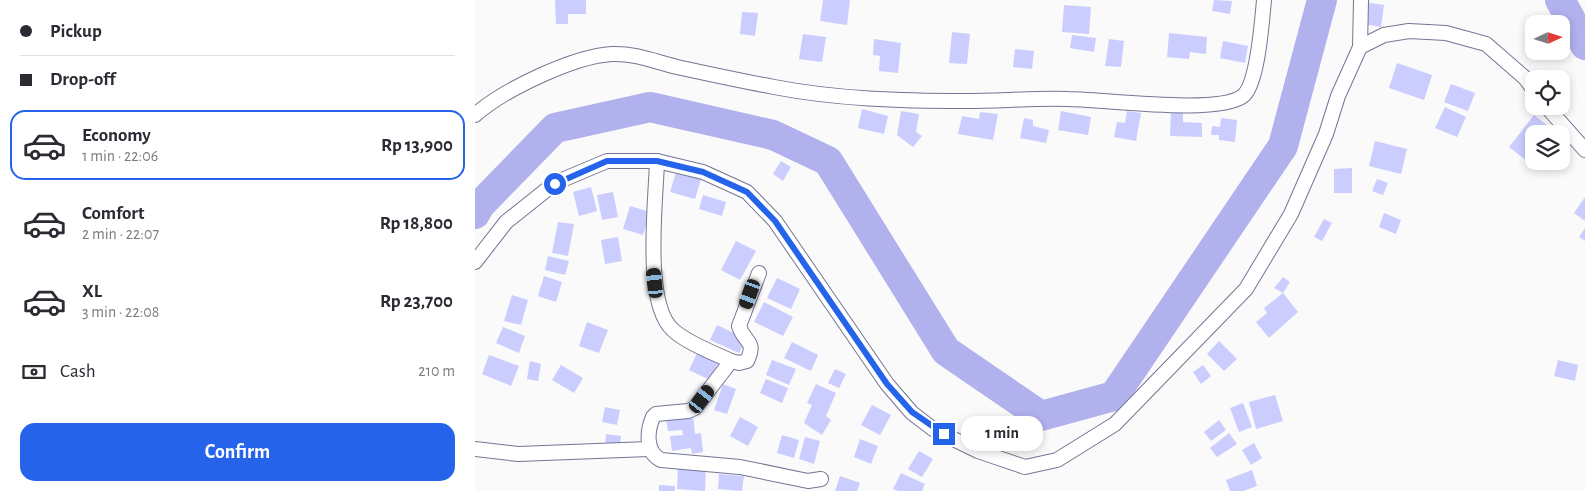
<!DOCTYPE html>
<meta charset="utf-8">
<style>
:root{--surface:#fff;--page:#f2f2f3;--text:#2b2b33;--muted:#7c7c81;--line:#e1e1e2;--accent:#2563eb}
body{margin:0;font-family:"Alegreya Sans",sans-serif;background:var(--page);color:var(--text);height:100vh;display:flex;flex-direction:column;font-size:19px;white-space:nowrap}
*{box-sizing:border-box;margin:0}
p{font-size:16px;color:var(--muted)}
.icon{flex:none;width:28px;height:28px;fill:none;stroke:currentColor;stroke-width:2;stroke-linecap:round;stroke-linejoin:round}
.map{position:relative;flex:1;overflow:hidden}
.details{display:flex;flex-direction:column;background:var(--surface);width:475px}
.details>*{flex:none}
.hud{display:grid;align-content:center;height:110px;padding:0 20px;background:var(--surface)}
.needle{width:32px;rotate:86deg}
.tools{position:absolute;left:1050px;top:15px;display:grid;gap:10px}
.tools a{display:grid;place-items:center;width:45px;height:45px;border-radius:10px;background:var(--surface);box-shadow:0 2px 8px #0003;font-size:25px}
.end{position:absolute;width:22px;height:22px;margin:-11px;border:6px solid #2563eb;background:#fff;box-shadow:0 0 0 2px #fff}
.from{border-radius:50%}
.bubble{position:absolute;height:35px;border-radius:15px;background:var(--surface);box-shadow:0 2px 8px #0003;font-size:16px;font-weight:700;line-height:35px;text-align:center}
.car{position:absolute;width:15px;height:30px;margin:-15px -8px;border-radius:6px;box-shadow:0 0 4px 1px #0007;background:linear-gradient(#222 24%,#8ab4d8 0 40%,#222 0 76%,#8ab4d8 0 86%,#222 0)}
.hud b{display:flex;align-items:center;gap:18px;height:48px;font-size:19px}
.hud b+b{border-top:1px solid var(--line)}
.hud i{width:12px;height:12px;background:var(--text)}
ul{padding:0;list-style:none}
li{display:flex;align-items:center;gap:15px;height:70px;margin:0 10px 8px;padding:0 10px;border:2px solid transparent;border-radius:15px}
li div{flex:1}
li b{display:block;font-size:19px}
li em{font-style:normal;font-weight:700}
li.selected{border-color:var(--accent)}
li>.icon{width:45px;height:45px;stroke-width:1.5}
.pay{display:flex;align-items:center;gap:12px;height:55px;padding:0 20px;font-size:19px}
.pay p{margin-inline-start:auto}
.primary-button{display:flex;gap:10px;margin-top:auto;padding:10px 20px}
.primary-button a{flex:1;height:58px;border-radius:15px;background:var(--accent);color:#fff;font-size:20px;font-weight:700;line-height:58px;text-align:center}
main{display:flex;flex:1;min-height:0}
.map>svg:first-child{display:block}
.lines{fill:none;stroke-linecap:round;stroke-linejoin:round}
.river{stroke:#b0b1ed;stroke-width:30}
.building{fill:#cbcdff}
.minor-casing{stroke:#747594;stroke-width:16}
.minor{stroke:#fff;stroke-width:14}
.route{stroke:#2563eb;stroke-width:6}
</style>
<main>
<section class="details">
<div class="hud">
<b><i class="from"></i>Pickup</b>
<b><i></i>Drop-off</b>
</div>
<ul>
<li class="selected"><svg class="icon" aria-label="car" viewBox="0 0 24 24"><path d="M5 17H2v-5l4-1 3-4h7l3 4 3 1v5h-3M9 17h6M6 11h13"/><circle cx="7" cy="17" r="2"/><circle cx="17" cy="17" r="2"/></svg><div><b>Economy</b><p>1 min · 22:06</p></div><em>Rp 13,900</em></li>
<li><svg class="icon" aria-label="car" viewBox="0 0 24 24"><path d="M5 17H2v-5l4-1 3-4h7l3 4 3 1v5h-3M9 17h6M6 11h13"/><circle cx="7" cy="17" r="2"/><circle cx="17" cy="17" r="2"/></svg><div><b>Comfort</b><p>2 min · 22:07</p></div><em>Rp 18,800</em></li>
<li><svg class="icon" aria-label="car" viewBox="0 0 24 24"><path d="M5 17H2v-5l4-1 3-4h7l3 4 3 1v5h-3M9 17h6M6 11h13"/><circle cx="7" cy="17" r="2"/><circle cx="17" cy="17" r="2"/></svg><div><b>XL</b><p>3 min · 22:08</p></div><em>Rp 23,700</em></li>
</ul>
<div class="pay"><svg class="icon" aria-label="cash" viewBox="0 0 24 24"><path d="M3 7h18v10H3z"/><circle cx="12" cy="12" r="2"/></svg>Cash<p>210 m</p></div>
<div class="primary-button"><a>Confirm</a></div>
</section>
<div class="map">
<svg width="1110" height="491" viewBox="0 0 1110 491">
<rect width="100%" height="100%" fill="#fafafa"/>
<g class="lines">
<g class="river">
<path d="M 1085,0 L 1110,45"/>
<path d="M 0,214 L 5,205 L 80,128 L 175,107 L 298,135 L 353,161 L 471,351 L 566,416 L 639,396 L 808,146 L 847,0"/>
</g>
</g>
<g class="building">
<path d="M 80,0 L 111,0 L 111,14 L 93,14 L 93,24 L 81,24 Z"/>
<path d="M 348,0 L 375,0 L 372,25 L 345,21 Z"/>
<path d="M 739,0 L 757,1 L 755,14 L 737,11 Z"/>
<path d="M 889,2 L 909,5 L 906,27 L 886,24 Z"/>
<path d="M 589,5 L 616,7 L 614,34 L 587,32 Z"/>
<path d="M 267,12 L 283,13 L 280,36 L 265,34 Z"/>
<path d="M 477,32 L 495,34 L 492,64 L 474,63 Z"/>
<path d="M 694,33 L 732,37 L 731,54 L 715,52 L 714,59 L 692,57 Z"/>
<path d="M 328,34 L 351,37 L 347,62 L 324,59 Z"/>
<path d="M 597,35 L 621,38 L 619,52 L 595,48 Z"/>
<path d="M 399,39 L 426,43 L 423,73 L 404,71 L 405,56 L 398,55 Z"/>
<path d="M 634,39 L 649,41 L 646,67 L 630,66 Z"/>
<path d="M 748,41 L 773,46 L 770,63 L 745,58 Z"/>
<path d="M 540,49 L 559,51 L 557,69 L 538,67 Z"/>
<path d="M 922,63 L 957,75 L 949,100 L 914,88 Z"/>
<path d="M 976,84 L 1000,93 L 993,111 L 969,102 Z"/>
<path d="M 970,107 L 991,117 L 982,137 L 960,128 Z"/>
<path d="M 387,109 L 413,116 L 409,134 L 383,128 Z"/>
<path d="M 426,111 L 444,114 L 441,132 L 447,136 L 438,147 L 422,135 Z"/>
<path d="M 586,111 L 616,117 L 613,135 L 583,130 Z"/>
<path d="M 652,111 L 666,113 L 661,141 L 639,137 L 642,122 L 650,123 Z"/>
<path d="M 505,112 L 523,114 L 518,140 L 483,134 L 487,116 L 504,119 Z"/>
<path d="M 696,112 L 708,113 L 708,122 L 727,123 L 727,137 L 695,136 Z"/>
<path d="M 1059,115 L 1081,132 L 1059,134 L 1059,161 L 1056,164 L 1034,147 Z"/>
<path d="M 549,118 L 558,120 L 558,126 L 574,130 L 571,143 L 545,138 Z"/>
<path d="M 746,118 L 762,120 L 760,142 L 744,140 L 744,135 L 736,135 L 737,126 L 745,127 Z"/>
<path d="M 900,141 L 932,149 L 926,174 L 894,166 Z"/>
<path d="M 306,161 L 316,167 L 308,181 L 298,174 Z"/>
<path d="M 877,168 L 877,193 L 859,193 L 859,169 Z"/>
<path d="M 202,169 L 227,176 L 220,199 L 195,192 Z"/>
<path d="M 902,179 L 913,183 L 908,195 L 897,191 Z"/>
<path d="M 116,187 L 122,211 L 104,216 L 98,192 Z"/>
<path d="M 138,192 L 143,217 L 127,220 L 122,195 Z"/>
<path d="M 228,195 L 251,202 L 247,216 L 224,209 Z"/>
<path d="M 1110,197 L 1110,221 L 1099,213 Z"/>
<path d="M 155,206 L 175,212 L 168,235 L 148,229 Z"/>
<path d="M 909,213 L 926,220 L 921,234 L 904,227 Z"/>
<path d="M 849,219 L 857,223 L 847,241 L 839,237 Z"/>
<path d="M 83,222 L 99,224 L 93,256 L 77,253 Z"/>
<path d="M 1110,228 L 1110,241 L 1104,237 Z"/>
<path d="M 143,237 L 147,261 L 130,264 L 126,240 Z"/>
<path d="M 261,241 L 281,251 L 265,280 L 246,270 Z"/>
<path d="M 73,256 L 94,261 L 90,275 L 70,270 Z"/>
<path d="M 69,276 L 87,282 L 81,302 L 63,296 Z"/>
<path d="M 808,277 L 815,282 L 808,293 L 799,288 Z"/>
<path d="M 302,278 L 325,289 L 316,309 L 292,298 Z"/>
<path d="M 808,293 L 823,312 L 794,338 L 781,322 L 792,313 L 789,308 Z"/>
<path d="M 37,295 L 53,300 L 46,325 L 29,321 Z"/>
<path d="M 289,302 L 318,317 L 308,336 L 279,322 Z"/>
<path d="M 112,322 L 133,330 L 124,353 L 104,346 Z"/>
<path d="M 242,325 L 271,339 L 264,353 L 235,340 Z"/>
<path d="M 28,327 L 50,336 L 44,353 L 21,343 Z"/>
<path d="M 744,341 L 762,359 L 749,371 L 732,354 Z"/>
<path d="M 317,342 L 343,355 L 336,371 L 309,358 Z"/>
<path d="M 223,351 L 244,361 L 235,380 L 214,370 Z"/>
<path d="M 14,355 L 44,366 L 36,386 L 7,374 Z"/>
<path d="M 297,360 L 321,369 L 314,385 L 291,375 Z"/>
<path d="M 1083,360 L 1103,365 L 1100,381 L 1079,376 Z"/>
<path d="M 55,361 L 66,364 L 63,381 L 52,379 Z"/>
<path d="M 86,365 L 108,378 L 99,393 L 77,380 Z"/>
<path d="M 728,365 L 736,376 L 726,384 L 718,372 Z"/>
<path d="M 360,369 L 371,374 L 364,388 L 353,383 Z"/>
<path d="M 291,379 L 313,388 L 307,403 L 285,393 Z"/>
<path d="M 248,384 L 261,389 L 252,414 L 239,410 Z"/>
<path d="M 341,384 L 361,393 L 351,416 L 356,420 L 347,435 L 329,423 L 337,405 L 332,403 Z"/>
<path d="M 800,395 L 808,421 L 781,429 L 774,402 Z"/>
<path d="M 768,403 L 777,427 L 764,432 L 755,408 Z"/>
<path d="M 397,405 L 416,415 L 405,435 L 386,425 Z"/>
<path d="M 130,407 L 145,410 L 142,425 L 127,422 Z"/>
<path d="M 218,415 L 220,434 L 226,433 L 228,452 L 217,454 L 216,448 L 197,451 L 195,436 L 208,435 L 207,430 L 193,431 L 191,419 Z"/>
<path d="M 265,417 L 283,427 L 273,446 L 255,436 Z"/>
<path d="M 744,420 L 751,430 L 736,441 L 729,432 Z"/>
<path d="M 754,433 L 762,444 L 742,457 L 735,448 Z"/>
<path d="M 131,434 L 146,436 L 145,448 L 130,446 Z"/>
<path d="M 307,435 L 324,440 L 319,458 L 302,453 Z"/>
<path d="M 330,437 L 345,441 L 339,464 L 324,459 Z"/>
<path d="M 385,439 L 403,446 L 396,464 L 379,457 Z"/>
<path d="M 779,443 L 787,458 L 776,465 L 767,450 Z"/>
<path d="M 444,451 L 458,459 L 447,477 L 433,469 Z"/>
<path d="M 203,465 L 231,467 L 230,491 L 202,489 Z"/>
<path d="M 777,470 L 782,486 L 768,491 L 755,491 L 751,480 Z"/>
<path d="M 426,473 L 450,484 L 447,491 L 423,491 L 418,489 Z"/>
<path d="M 244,474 L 269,476 L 267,491 L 243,489 Z"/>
<path d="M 365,476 L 385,483 L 382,491 L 360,491 Z"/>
<path d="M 184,485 L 200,486 L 200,491 L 184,491 Z"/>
</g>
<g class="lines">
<defs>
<g id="minor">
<path d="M 885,47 L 886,0"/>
<path d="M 1071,106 L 1110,150"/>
<path d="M 0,115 C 28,90 99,56 137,54 C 160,53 181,62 202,67 C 234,74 267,81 299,87 C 361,99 426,101 490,101 C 524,101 558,98 593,99 C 626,99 747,116 769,95 C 783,81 787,21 789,0"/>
<path d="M 182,161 C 181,200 168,304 198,330 C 212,343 239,353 256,361 L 264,363 L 272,361 C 282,340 269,343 264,326 L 284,273"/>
<path d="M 0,262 L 31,222 L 80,183 L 132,161 L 182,161 L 228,172 L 272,192 L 300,221 L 412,384 L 437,413 L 458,429 L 503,451 L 550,467 L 582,460 L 640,424 L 771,289 L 816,214 L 851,134 L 863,96 L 885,47 L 909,35 L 934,31 L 971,33 L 1011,44 L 1050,78 L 1059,90"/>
<path d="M 256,361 L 220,408 L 213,411 L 181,414 L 178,417 C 172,431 170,452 186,460 L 265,467 L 333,481 L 346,479"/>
<path d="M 0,449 L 43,454 L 174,449"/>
</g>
</defs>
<use href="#minor" class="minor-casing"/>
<use href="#minor" class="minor"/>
</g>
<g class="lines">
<path class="route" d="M 80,184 L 132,161 L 182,161 L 228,172 L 272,192 L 300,221 L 412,384 L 437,412 L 469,434"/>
</g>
</svg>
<div class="tools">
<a><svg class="needle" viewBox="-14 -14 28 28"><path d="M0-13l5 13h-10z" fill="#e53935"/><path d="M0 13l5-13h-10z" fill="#7c7c81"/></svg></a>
<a><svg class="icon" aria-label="locate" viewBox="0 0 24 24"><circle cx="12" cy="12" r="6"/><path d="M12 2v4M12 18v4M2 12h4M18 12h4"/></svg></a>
<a><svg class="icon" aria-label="layers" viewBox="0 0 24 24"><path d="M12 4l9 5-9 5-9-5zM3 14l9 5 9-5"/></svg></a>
</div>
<i class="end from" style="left:80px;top:184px"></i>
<i class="end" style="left:469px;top:434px"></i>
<div class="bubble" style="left:486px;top:416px;width:82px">1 min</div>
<i class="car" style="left:180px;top:283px;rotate:354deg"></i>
<i class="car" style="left:275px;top:294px;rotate:200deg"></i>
<i class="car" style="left:227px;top:399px;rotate:37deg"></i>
</div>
</main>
